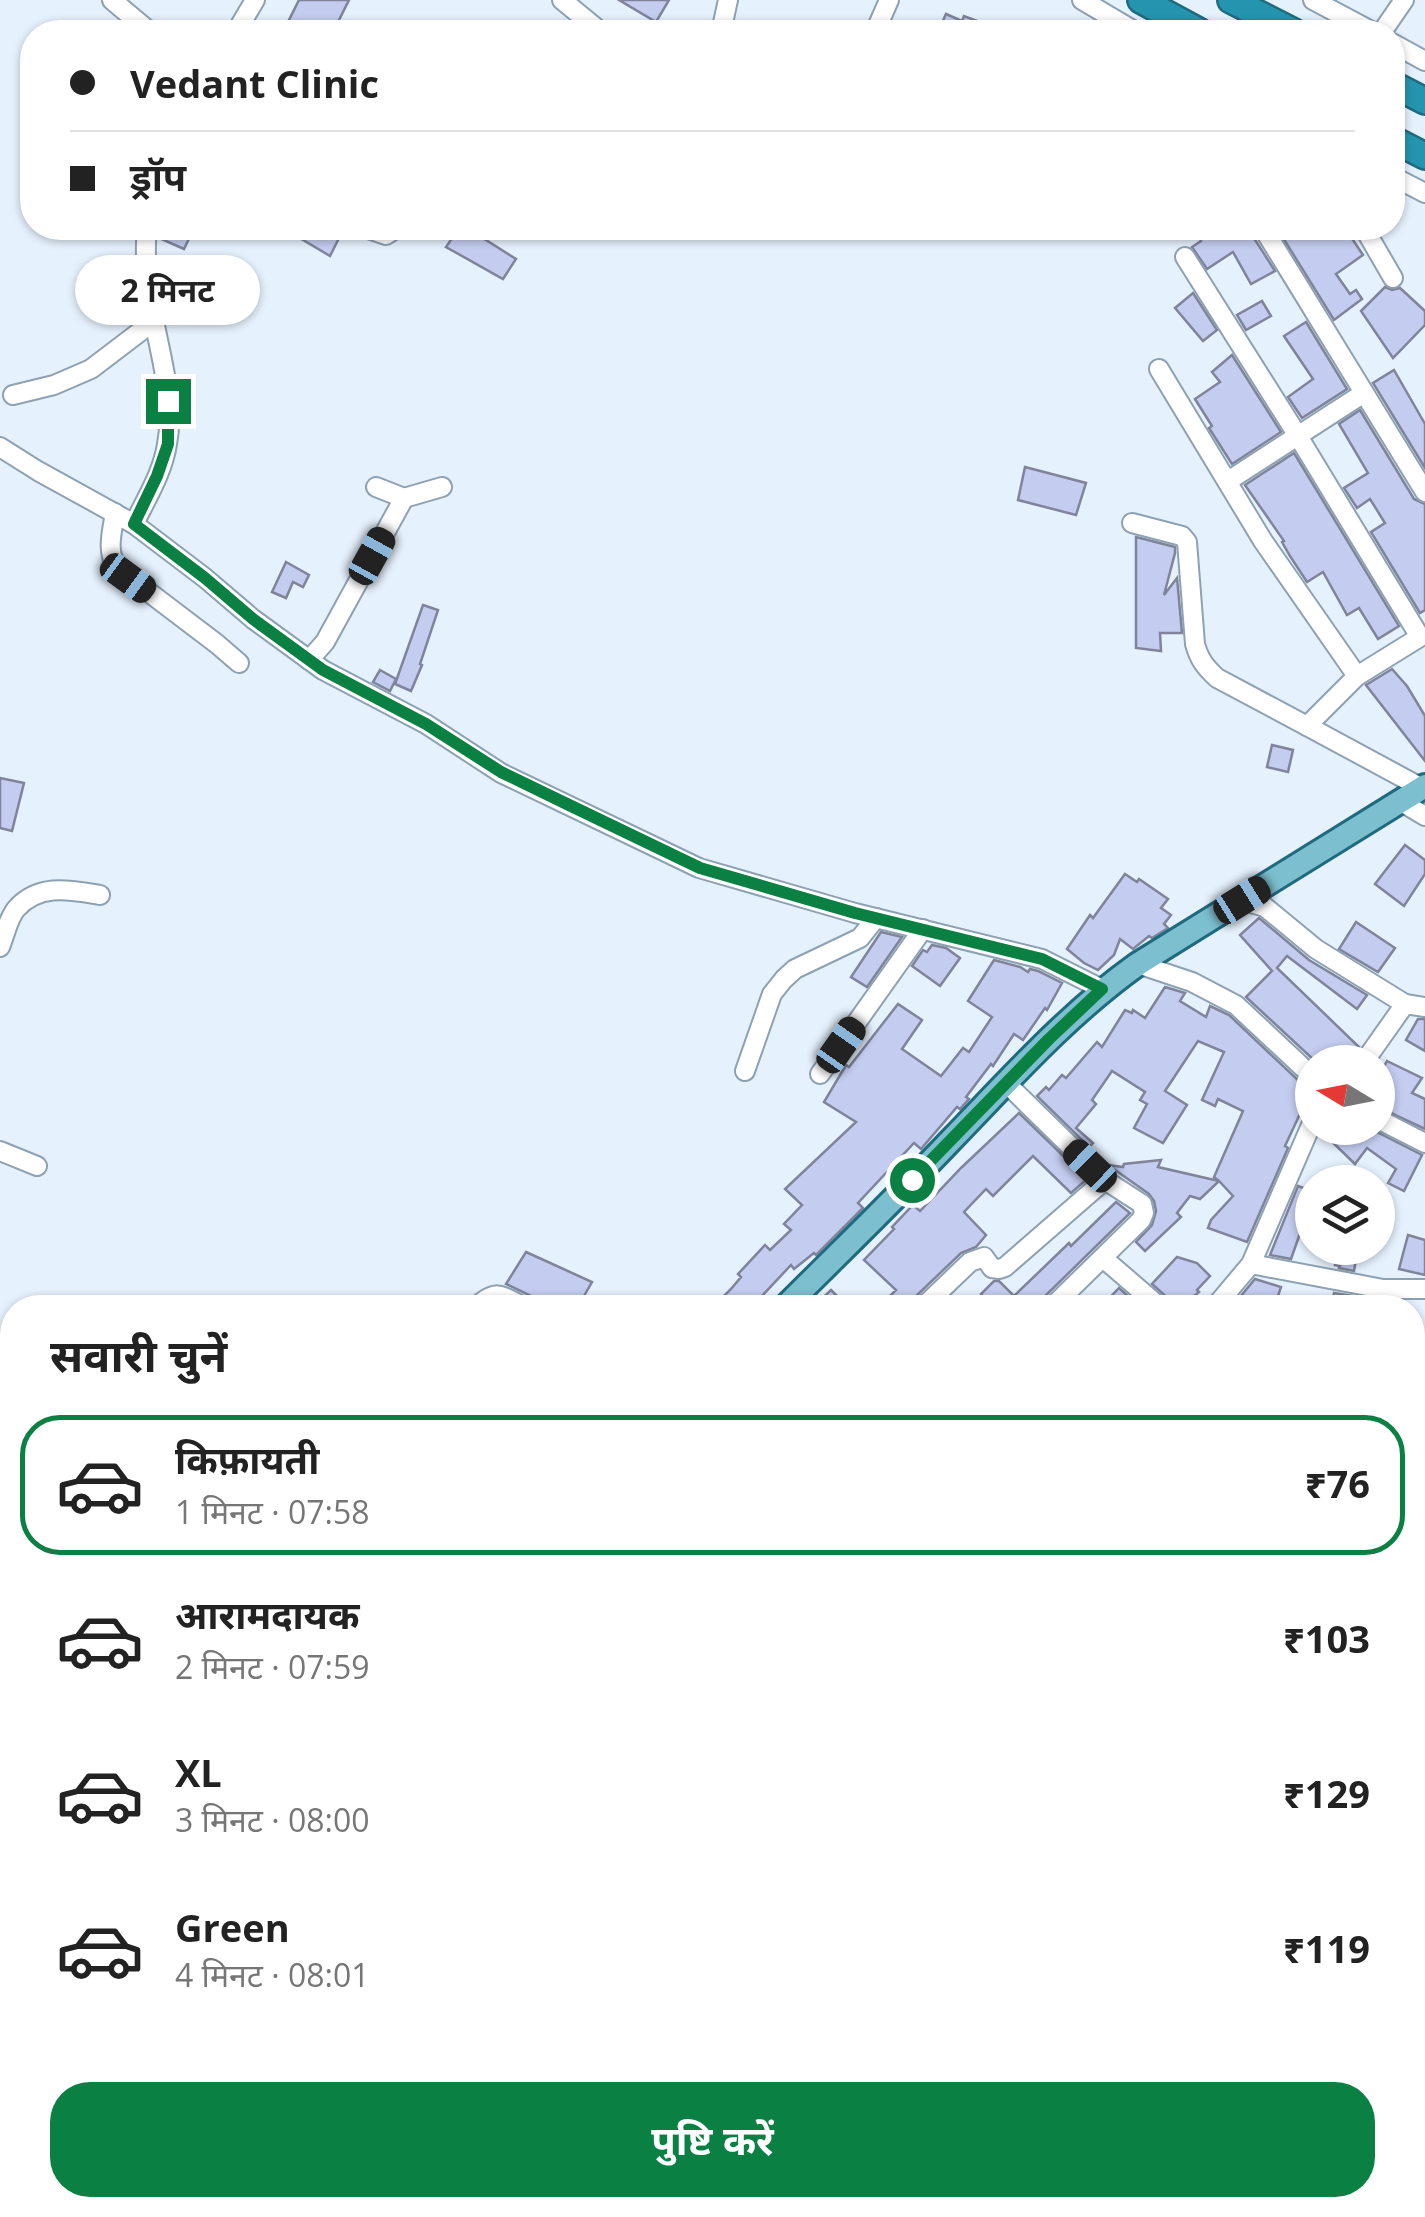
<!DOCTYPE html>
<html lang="hi">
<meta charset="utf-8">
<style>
:root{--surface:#fff;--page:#f2f2f2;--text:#222;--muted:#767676;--line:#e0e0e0;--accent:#0b8043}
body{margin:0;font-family:"Open Sans","Noto Sans Devanagari",sans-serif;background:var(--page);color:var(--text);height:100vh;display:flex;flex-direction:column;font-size:38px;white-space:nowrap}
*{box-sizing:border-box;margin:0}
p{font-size:32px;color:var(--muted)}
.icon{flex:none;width:55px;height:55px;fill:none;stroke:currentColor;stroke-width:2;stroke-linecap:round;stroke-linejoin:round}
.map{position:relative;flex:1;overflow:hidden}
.sheet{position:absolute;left:0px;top:1295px;width:1425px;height:922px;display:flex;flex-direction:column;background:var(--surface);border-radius:40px 40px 0 0;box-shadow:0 2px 8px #0004}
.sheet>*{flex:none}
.guide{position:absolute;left:20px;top:20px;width:1385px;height:220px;border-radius:40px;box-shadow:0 2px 8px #0004;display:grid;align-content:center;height:220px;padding:0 50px;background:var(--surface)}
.needle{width:65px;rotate:280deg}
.tools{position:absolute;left:1295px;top:1045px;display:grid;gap:20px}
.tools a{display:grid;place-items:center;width:100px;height:100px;border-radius:50%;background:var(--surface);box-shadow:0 2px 8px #0004;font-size:50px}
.end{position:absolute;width:45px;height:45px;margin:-22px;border:12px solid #0b8043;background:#fff;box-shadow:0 0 0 5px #fff}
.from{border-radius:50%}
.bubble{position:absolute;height:70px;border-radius:35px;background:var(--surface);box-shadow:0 2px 8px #0004;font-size:32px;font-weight:700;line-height:70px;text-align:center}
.car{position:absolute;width:30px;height:60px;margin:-30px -15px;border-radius:12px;box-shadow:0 0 8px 2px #0007;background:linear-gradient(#222 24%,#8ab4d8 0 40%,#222 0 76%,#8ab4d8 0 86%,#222 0)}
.guide b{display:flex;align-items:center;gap:35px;height:95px;font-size:38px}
.guide b+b{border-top:2px solid var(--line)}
.guide i{width:25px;height:25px;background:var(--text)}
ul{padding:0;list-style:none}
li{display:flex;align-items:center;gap:30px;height:140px;margin:0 20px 15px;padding:0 30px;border:5px solid transparent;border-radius:40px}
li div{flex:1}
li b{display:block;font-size:38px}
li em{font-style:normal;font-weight:700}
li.current{border-color:var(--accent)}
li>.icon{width:90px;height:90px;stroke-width:1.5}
h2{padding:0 50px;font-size:45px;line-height:120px}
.button{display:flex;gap:20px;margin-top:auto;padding:20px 50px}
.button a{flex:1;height:115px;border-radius:40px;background:var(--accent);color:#fff;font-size:40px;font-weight:700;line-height:115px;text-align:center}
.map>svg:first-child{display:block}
.building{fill:#c4cdf0;stroke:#7f849a;stroke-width:2.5}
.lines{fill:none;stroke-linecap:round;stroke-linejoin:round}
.minor-casing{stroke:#8ea1b3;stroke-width:22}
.major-casing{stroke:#1f6a7e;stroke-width:28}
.highway-casing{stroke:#1f6a7e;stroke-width:30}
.path{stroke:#7e8891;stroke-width:4;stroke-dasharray:8 8;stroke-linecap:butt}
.minor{stroke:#fff;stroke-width:18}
.major{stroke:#7cbfcf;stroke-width:22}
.highway{stroke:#2595af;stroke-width:25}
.route{stroke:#0b8043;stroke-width:12}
</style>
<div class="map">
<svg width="1425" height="2217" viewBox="0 0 1425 2217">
<rect width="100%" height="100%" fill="#e5f1fd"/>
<g class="building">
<path d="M 299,0 L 349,0 L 333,32 L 309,32 L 288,22 Z"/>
<path d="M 619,0 L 669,0 L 656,22 Z"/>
<path d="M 946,14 L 962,21 L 964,16 L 980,22 L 978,28 L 989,32 L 938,32 Z"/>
<path d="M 164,228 L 194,228 L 184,249 L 159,238 Z"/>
<path d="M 283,228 L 344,228 L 330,256 Z"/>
<path d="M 459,228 L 467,228 L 516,259 L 503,279 L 446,247 Z"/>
<path d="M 1207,228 L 1251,228 L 1252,235 L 1275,271 L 1251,284 L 1233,252 L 1207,269 L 1192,247 L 1201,241 L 1197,234 Z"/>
<path d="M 1277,228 L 1345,228 L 1363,255 L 1336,274 L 1350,294 L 1356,290 L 1362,299 L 1334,320 Z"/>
<path d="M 1385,287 L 1392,290 L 1400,288 L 1425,311 L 1425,325 L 1393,358 L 1361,311 Z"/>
<path d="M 1193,293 L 1217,330 L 1203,341 L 1175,308 Z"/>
<path d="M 1262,301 L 1271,316 L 1246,330 L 1237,315 Z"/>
<path d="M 1306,322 L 1347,389 L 1302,418 L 1288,397 L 1313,379 L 1284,336 Z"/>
<path d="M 1232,355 L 1281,432 L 1232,464 L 1209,428 L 1212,426 L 1195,399 L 1220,382 L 1212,372 Z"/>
<path d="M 1394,370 L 1425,424 L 1425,468 L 1373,383 Z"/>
<path d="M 1360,410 L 1414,499 L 1425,504 L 1425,610 L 1420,613 L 1371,532 L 1385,523 L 1370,499 L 1357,508 L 1344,488 L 1368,473 L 1339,424 Z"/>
<path d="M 1294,453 L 1399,626 L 1378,639 L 1359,608 L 1347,615 L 1323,572 L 1307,582 L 1290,556 L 1282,542 L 1284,541 L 1245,485 Z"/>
<path d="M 1025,467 L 1086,483 L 1076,515 L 1018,500 Z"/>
<path d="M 1136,537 L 1175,547 L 1175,553 L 1164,595 L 1177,578 L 1182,633 L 1160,633 L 1161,651 L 1136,648 Z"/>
<path d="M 286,562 L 309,575 L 303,587 L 293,582 L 286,598 L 272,592 Z"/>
<path d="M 423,605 L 438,610 L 420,664 L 422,665 L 411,691 L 395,684 Z"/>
<path d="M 1392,669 L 1407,686 L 1425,716 L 1425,761 L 1366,685 Z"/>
<path d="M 380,670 L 396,679 L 390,691 L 373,682 Z"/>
<path d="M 1272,745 L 1293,750 L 1288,772 L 1267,767 Z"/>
<path d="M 0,778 L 24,783 L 12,831 L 0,828 Z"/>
<path d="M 1405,845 L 1425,860 L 1425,874 L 1404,906 L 1375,884 Z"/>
<path d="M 1125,874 L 1137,882 L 1139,879 L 1168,899 L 1161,908 L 1171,915 L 1164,924 L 1168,928 L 1152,938 L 1149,936 L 1133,949 L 1120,939 L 1114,955 L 1098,970 L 1084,963 L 1067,949 L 1090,915 L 1093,918 Z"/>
<path d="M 1259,918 L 1309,960 L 1367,995 L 1357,1009 L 1287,956 L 1277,968 L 1359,1047 L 1345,1062 L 1316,1062 L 1246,997 L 1272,971 L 1240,935 Z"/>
<path d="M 1356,922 L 1395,948 L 1378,972 L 1339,949 Z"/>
<path d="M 881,932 L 902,937 L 867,987 L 851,977 Z"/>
<path d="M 932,945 L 946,948 L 960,958 L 940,986 L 912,966 L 923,950 L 927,952 Z"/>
<path d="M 994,960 L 1020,967 L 1028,972 L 1030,969 L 1038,971 L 1062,983 L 1047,1010 L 1045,1008 L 1023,1040 L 1014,1034 L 993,1066 L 991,1064 L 966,1097 L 969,1099 L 960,1109 L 957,1107 L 921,1149 L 914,1143 L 858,1203 L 863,1208 L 816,1255 L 814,1253 L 794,1269 L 791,1265 L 760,1298 L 769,1308 L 712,1308 L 731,1289 L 741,1277 L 738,1274 L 765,1245 L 770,1250 L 791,1230 L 784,1224 L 802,1205 L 785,1189 L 856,1122 L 824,1102 L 846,1065 L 849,1067 L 898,1004 L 922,1020 L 902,1049 L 941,1076 L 963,1048 L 969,1052 L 992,1017 L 968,1001 Z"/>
<path d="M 1165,987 L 1185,993 L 1180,1001 L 1206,1017 L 1210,1006 L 1229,1015 L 1303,1085 L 1312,1088 L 1285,1146 L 1288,1148 L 1247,1242 L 1208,1228 L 1211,1220 L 1233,1196 L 1219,1181 L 1200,1199 L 1190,1196 L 1177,1213 L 1181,1217 L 1145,1251 L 1136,1242 L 1152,1225 L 1156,1211 L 1154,1201 L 1149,1194 L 1108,1165 L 1123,1167 L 1124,1164 L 1161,1160 L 1158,1167 L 1219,1181 L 1214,1177 L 1243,1111 L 1218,1099 L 1215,1106 L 1202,1100 L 1224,1052 L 1198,1041 L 1165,1091 L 1187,1105 L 1163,1143 L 1134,1128 L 1147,1104 L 1140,1100 L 1145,1092 L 1112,1071 L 1092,1100 L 1096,1104 L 1076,1128 L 1093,1143 L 1089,1147 L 1037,1096 L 1046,1087 L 1049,1090 L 1062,1075 L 1066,1078 L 1097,1042 L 1102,1047 L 1125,1010 L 1132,1013 L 1133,1010 L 1145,1018 Z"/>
<path d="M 1418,1019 L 1425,1019 L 1425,1051 L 1406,1040 Z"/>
<path d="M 1387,1061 L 1422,1078 L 1412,1093 L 1425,1099 L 1425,1129 L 1378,1107 L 1378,1078 Z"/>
<path d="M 1019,1113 L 1087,1179 L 1071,1193 L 1033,1156 L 993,1196 L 986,1189 L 964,1212 L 986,1235 L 976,1247 L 961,1253 L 913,1299 L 910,1308 L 878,1308 L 896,1290 L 864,1260 L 894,1229 L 892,1227 L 913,1205 L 920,1211 L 961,1168 Z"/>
<path d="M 1323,1128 L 1369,1128 L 1422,1155 L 1404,1191 L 1388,1183 L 1396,1169 L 1367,1148 L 1355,1164 L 1322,1132 Z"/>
<path d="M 1298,1186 L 1312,1191 L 1312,1224 L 1304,1222 L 1291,1259 L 1270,1255 Z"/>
<path d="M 1116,1202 L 1130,1213 L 1042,1299 L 1038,1308 L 994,1308 L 981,1294 L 994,1281 L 999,1281 L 1014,1296 L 1069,1243 L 1071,1246 Z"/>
<path d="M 1408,1235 L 1425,1240 L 1425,1275 L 1399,1269 Z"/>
<path d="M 1337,1248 L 1358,1248 L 1354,1271 L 1339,1268 L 1340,1266 L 1335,1265 Z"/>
<path d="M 526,1252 L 592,1282 L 577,1308 L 556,1308 L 506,1284 Z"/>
<path d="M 1177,1257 L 1197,1263 L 1210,1276 L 1197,1290 L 1199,1292 L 1187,1302 L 1173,1305 L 1169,1299 L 1152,1284 Z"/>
<path d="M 1255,1279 L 1281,1287 L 1274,1308 L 1231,1308 Z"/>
<path d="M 1119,1288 L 1141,1308 L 1100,1308 Z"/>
<path d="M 831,1290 L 849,1308 L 812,1308 Z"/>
<path d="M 1334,1293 L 1365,1298 L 1364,1308 L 1331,1308 Z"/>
</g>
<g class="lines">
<defs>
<g id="minor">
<path d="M 112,0 L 150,32"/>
<path d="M 562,0 L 601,32"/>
<path d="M 1082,0 L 1136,32"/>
<path d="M 1313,0 L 1373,32"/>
<path d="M 236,32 L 255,0"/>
<path d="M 721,32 L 728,0"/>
<path d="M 875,32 L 889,0"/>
<path d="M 1382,32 L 1404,0"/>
<path d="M 1392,43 L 1425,61"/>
<path d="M 1392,176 L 1425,193"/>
<path d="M 366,228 L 386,235 L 397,228"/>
<path d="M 1263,228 L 1425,492"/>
<path d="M 1364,228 L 1393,278"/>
<path d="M 1185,257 L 1298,436 L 1420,637 L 1357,676 L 1307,726 L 1422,788"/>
<path d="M 1159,369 L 1263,541 L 1357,676"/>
<path d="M 13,395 L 54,385 L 91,369 L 154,321"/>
<path d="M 0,447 L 38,471 L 134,524 L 205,578 L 253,619 L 323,670 L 426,724 L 501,773 L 699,868 L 855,913 L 1042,959 L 1102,989"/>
<path d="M 1228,481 L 1364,393"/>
<path d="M 376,487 L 404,498"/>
<path d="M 115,513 C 112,532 106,551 117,568 L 217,644 L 239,663"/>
<path d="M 1132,523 L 1182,536 L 1187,542 L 1195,644 C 1199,659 1205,667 1217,678 L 1307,726"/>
<path d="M 134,524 C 146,499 163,472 167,444 C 178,387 146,318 146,259 C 146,248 145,238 148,228"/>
<path d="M 309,660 L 325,642 L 404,498 L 442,487"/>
<path d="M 1400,801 L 1425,816"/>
<path d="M 1241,900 L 1265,907 L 1316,949 L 1405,1004"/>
<path d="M 0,947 C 5,935 8,919 16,909 C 39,883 70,890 100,895"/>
<path d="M 1138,964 L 1192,982 L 1236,1005 L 1312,1076"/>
<path d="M 1364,1062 L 1405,1004 L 1425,1007"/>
<path d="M 745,1071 L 772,994 L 784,979 L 795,969 L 860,938 L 876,918"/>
<path d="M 820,1074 L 923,929"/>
<path d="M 1006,1083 L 1105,1180 L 1142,1204 L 1144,1213 L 1141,1220 L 1051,1308"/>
<path d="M 1378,1119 L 1425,1143"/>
<path d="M 0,1151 L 37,1166"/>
<path d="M 1103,1258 L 1161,1308"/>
<path d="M 1251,1264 L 1383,1289 L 1425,1289"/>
<path d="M 475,1308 C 495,1289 499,1294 522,1306"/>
<path d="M 922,1308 L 970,1262 L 984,1257 L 992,1268 L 999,1269 L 1005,1267 L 1105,1180"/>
<path d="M 1214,1308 L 1251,1264 L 1312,1123"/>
<path d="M 0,1355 L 12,1362"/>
<path d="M 1412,1524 L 1425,1545"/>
<path d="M 1412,1611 L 1425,1609"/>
<path d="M 1412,1795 L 1425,1797"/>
<path d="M 1412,1893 L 1425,1892"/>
<path d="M 1412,1980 L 1425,1982"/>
<path d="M 1412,2069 L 1425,2072"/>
<path d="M 0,2205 C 26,2217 55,2216 81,2205"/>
<path d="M 245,2217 L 261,2205"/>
<path d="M 313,2217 L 314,2205"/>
</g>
<g id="major">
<path d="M 784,1308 C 841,1251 898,1196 953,1138 C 1012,1077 1069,1013 1138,964 L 1425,786"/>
<path d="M 0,1899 L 12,1891"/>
</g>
<g id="highway">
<path d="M 1141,0 L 1200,32"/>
<path d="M 1231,0 L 1294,32"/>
<path d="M 1392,84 L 1425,101"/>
<path d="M 1392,139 L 1425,156"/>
</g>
</defs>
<use href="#minor" class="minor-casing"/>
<use href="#major" class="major-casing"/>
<use href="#highway" class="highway-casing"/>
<g class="path">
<path d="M 1238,2205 L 1239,2217"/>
<path d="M 893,2217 L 898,2205"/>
</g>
<use href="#minor" class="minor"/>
<use href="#major" class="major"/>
<use href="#highway" class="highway"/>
</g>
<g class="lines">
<path class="route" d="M 168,401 L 168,444 L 157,476 L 134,524 L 205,578 L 253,619 L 323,670 L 426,724 L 501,772 L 567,804 L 700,868 L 855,913 L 1042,959 L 1102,989 L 1049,1039 L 912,1180"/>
</g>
</svg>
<div class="tools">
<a><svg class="needle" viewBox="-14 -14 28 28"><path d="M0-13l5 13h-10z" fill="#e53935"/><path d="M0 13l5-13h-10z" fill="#767676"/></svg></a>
<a><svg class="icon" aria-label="layers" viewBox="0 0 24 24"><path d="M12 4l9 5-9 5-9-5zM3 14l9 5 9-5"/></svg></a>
</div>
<i class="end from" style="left:912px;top:1180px"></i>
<i class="end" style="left:168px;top:401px"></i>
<div class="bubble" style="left:75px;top:255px;width:185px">2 मिनट</div>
<i class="car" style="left:372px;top:556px;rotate:29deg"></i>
<i class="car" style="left:128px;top:578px;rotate:126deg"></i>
<i class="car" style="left:1242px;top:900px;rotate:58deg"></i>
<i class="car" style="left:841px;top:1045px;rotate:35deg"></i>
<i class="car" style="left:1090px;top:1166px;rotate:314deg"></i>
<div class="guide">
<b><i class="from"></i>Vedant Clinic</b>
<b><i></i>ड्रॉप</b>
</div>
<section class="sheet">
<h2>सवारी चुनें</h2>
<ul>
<li class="current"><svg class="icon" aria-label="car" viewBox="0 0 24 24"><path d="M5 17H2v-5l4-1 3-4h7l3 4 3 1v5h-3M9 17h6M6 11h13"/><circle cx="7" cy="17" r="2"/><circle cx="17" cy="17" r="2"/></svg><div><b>किफ़ायती</b><p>1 मिनट · 07:58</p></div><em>₹76</em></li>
<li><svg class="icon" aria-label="car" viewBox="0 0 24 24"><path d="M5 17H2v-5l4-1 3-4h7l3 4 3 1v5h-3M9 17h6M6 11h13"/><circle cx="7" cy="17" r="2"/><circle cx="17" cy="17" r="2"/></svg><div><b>आरामदायक</b><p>2 मिनट · 07:59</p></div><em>₹103</em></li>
<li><svg class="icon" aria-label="car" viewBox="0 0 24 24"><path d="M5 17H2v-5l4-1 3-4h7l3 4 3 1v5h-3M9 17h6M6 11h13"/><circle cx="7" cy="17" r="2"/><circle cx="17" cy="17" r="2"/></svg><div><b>XL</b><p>3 मिनट · 08:00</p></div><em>₹129</em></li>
<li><svg class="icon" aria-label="car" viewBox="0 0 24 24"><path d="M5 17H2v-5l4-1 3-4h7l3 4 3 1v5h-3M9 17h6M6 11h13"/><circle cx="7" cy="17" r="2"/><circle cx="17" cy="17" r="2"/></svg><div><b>Green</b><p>4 मिनट · 08:01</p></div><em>₹119</em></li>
</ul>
<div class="button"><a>पुष्टि करें</a></div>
</section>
</div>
